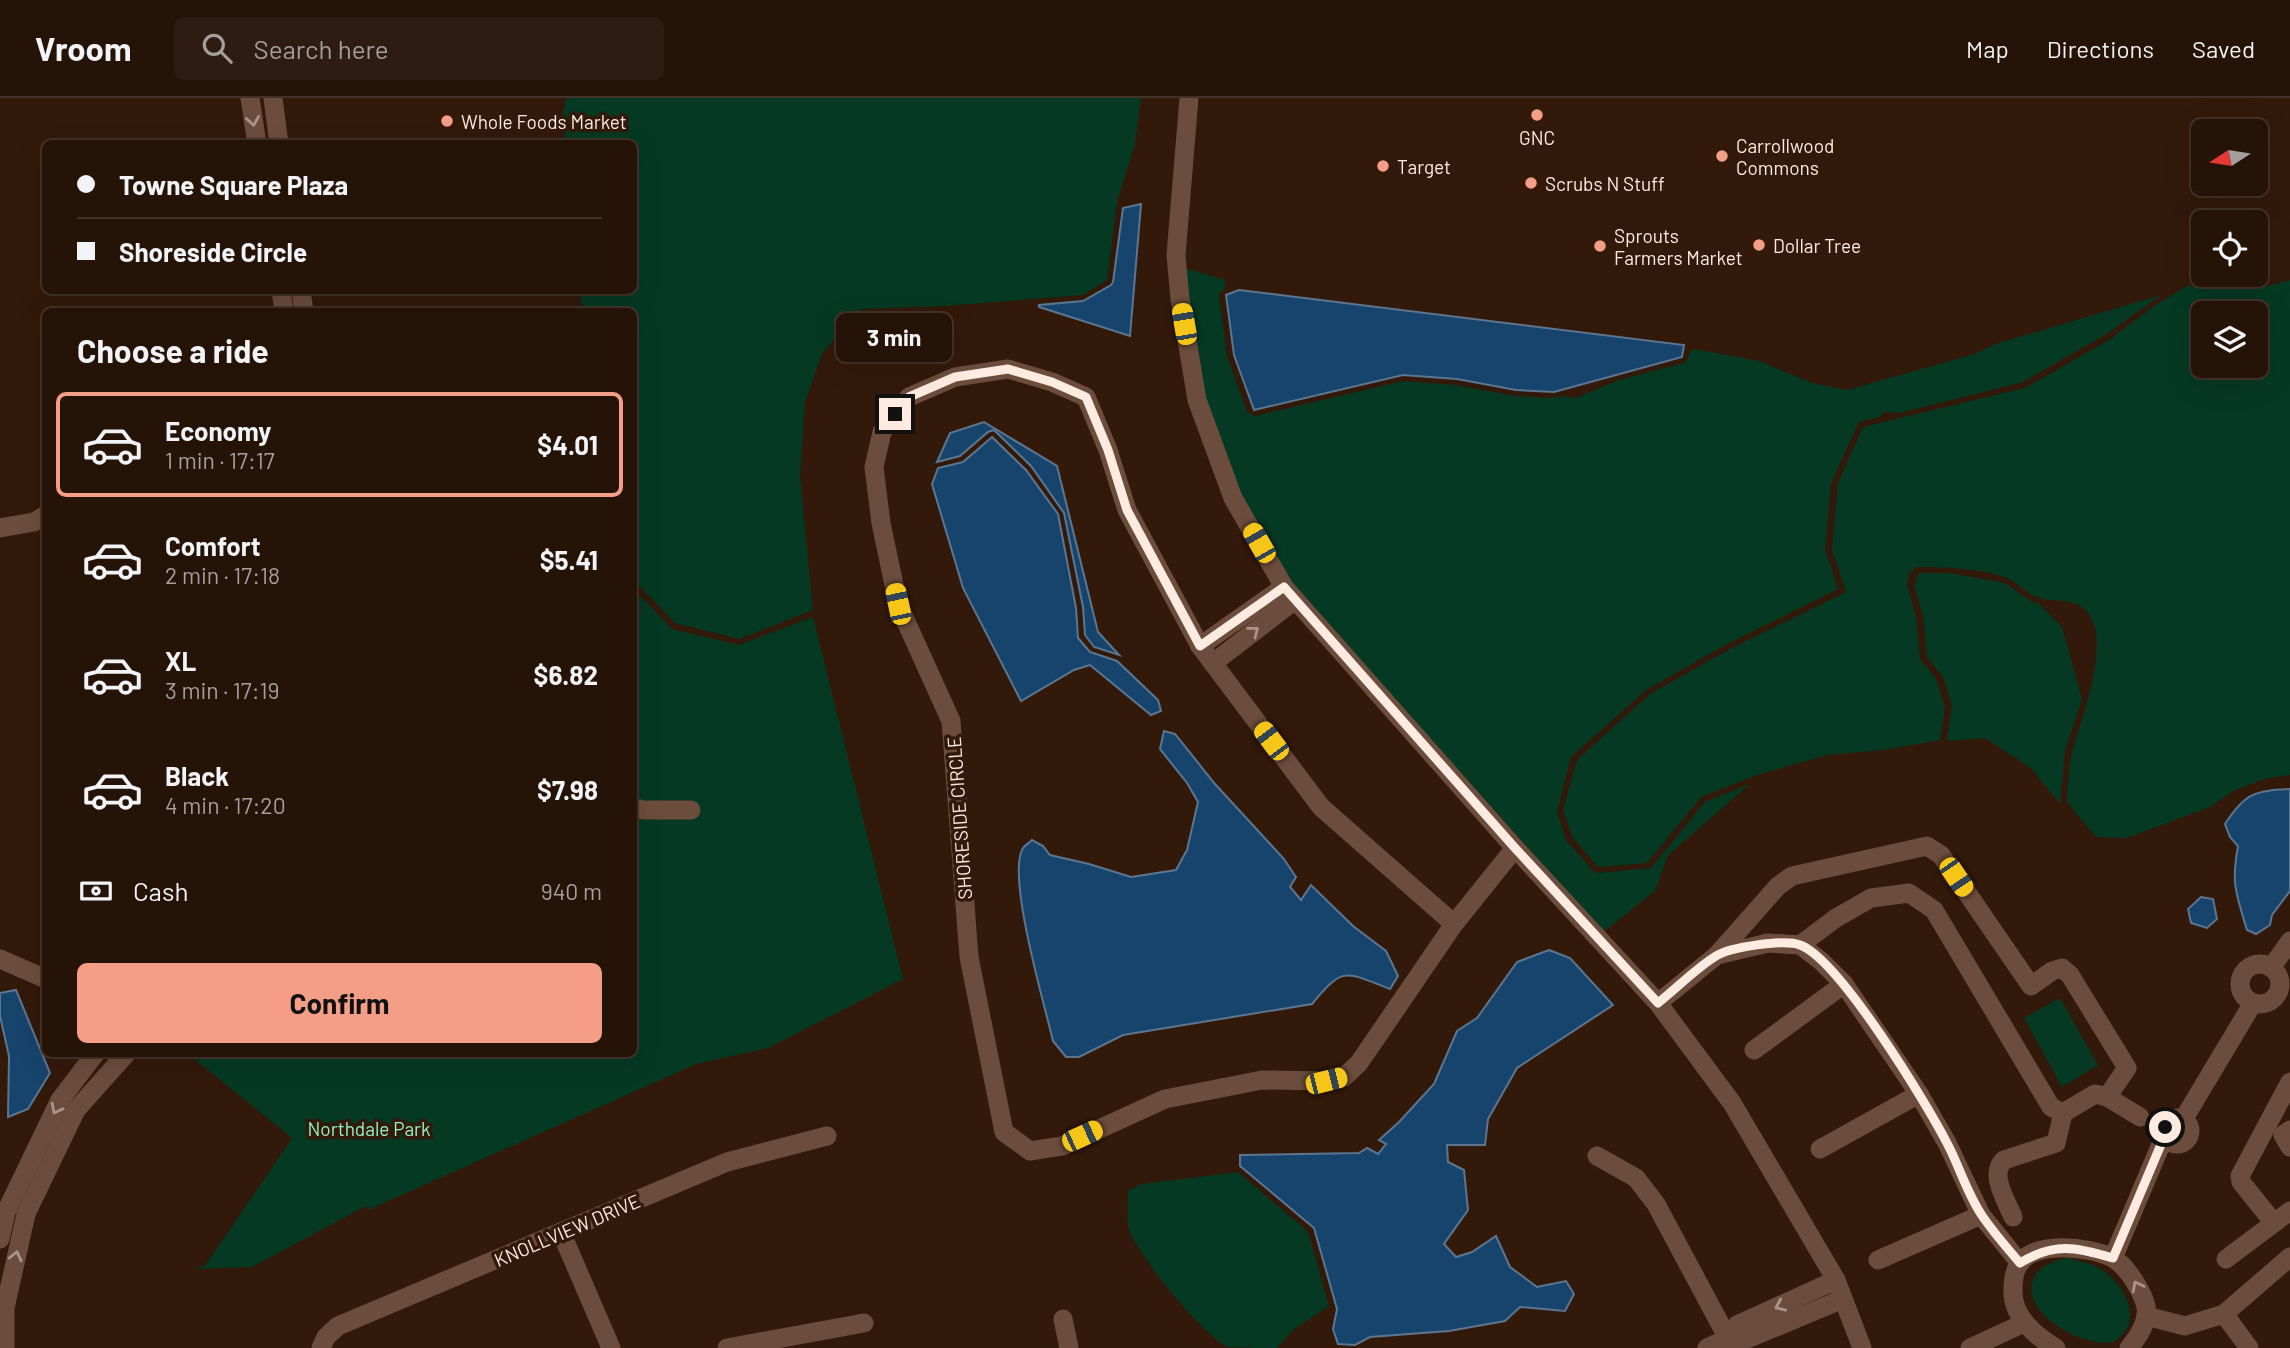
<!DOCTYPE html>
<meta charset="utf-8">
<style>
:root{--surface:#261308;--page:#2e1c12;--text:#f1f3f6;--muted:#a49e9c;--line:#423229;--accent:#f49e87}
body{margin:0;font-family:Barlow,sans-serif;background:var(--page);color:var(--text);height:100vh;display:flex;flex-direction:column;font-size:26px;white-space:nowrap}
*{box-sizing:border-box;margin:0}
p{font-size:23px;color:var(--muted)}
.icon{flex:none;width:38px;height:38px;fill:none;stroke:currentColor;stroke-width:2;stroke-linecap:round;stroke-linejoin:round}
.map{position:relative;flex:1;overflow:hidden}
.panel{position:absolute;left:42px;top:210px;width:595px;height:749px;display:flex;flex-direction:column;background:var(--surface);border-radius:10px;box-shadow:0 7px 28px #0002,0 0 0 2px var(--line)}
.panel>*{flex:none}
.top-card{position:absolute;left:42px;top:42px;width:595px;height:154px;border-radius:10px;box-shadow:0 7px 28px #0002,0 0 0 2px var(--line);display:grid;align-content:center;height:154px;padding:0 35px;background:var(--surface)}
.needle{width:46px;rotate:258deg}
.controls{position:absolute;left:2191px;top:21px;display:grid;gap:14px}
.controls a{display:grid;place-items:center;width:77px;height:77px;border-radius:10px;background:var(--surface);box-shadow:0 7px 28px #0002,0 0 0 2px var(--line);font-size:35px}
.end{position:absolute;width:32px;height:32px;margin:-16px;border:9px solid #fdeae1;background:#111;box-shadow:0 0 0 4px #111}
.from{border-radius:50%}
.bubble{position:absolute;height:49px;border-radius:10px;background:var(--surface);box-shadow:0 7px 28px #0002,0 0 0 2px var(--line);font-size:23px;font-weight:700;line-height:49px;text-align:center}
.car{position:absolute;width:21px;height:42px;margin:-21px -10px;border-radius:9px;box-shadow:0 0 5px 2px #0007;background:linear-gradient(#f5c518 24%,#345 0 40%,#f5c518 0 76%,#345 0 86%,#f5c518 0)}
.top-card b{display:flex;align-items:center;gap:24px;height:66px;font-size:26px}
.top-card b+b{border-top:2px solid var(--line)}
.top-card i{width:18px;height:18px;background:var(--text)}
ul{padding:0;list-style:none}
li{display:flex;align-items:center;gap:21px;height:105px;margin:0 14px 10px;padding:0 21px;border:4px solid transparent;border-radius:10px}
li div{flex:1}
li b{display:block;font-size:26px}
li em{font-style:normal;font-weight:700}
li.current{border-color:var(--accent)}
li>.icon{width:63px;height:63px;stroke-width:1.5}
h2{padding:0 35px;font-size:32px;line-height:84px}
.pay{display:flex;align-items:center;gap:18px;height:77px;padding:0 35px;font-size:26px}
.pay p{margin-inline-start:auto}
.primary-button{display:flex;gap:14px;margin-top:auto;padding:14px 35px}
.primary-button a{flex:1;height:80px;border-radius:10px;background:var(--accent);color:#111;font-size:28px;font-weight:700;line-height:80px;text-align:center}
header{display:flex;align-items:center;gap:42px;box-sizing:border-box;height:98px;padding:0 35px;background:var(--surface);border-bottom:2px solid var(--line)}
header strong{font-size:33px}
nav{display:flex;gap:38px;margin-inline-start:auto;font-size:24px}
.search{width:490px;height:63px;background:var(--page);display:flex;align-items:center;gap:18px;box-sizing:border-box;padding:0 24px;border-radius:10px;color:var(--muted);font-size:26px}
.map>svg:first-child{display:block}
.green{fill:#063924;fill-rule:evenodd}
.water{fill:#17446d;stroke:#5c7690;stroke-width:2}
.lines{fill:none;stroke-linecap:round;stroke-linejoin:round}
.minor{stroke:#6c4d3d;stroke-width:19}
.oneway{stroke:#ad9487}
.route{stroke:#fdeae1;stroke-width:9}
.poi-dot{fill:#f49e87;stroke:#33190a;stroke-width:2.5}
.labels{text-anchor:middle;dominant-baseline:central;stroke-width:7;stroke-linejoin:round;paint-order:stroke}
.poi-label{font-size:19px;fill:#fdeae1;stroke:#33190a;text-anchor:start}
.street-label{font-size:19px;fill:#fdeae1;stroke:#33190a}
.park-label{font-size:19px;fill:#92f3c1;stroke:#33190a}
</style>
<header>
<strong>Vroom</strong>
<div class="search"><svg class="icon" aria-label="search" viewBox="0 0 24 24"><circle cx="10" cy="10" r="6"/><path d="M15 15l6 6"/></svg>Search here</div>
<nav><a>Map</a><a>Directions</a><a>Saved</a></nav>
</header>
<div class="map">
<svg width="2290" height="1250" viewBox="0 0 2290 1250">
<rect width="100%" height="100%" fill="#33190a"/>
<g class="green">
<path d="M 567,0 L 1141,0 L 1135,46 L 1117,104 L 1107,182 L 1083,197 L 945,208 L 861,211 L 822,256 L 805,304 L 800,378 L 813,512 L 739,541 L 675,525 L 634,482 L 634,214 L 583,213 L 579,193 L 634,192 L 634,46 L 565,45 L 563,14 Z"/>
<path d="M 1185,170 L 1225,182 L 1225,191 L 1220,194 L 1219,198 L 1227,258 L 1247,314 L 1255,318 L 1403,283 L 1456,287 L 1515,298 L 1553,300 L 1562,298 L 1576,300 L 1619,282 L 1684,265 L 1688,261 L 1690,253 L 1694,251 L 1759,263 L 1812,285 L 1847,292 L 1971,257 L 1999,245 L 2161,197 L 2105,237 L 2023,284 L 1899,315 L 1885,314 L 1879,319 L 1859,324 L 1831,385 L 1825,451 L 1838,491 L 1727,546 L 1646,592 L 1571,659 L 1557,714 L 1566,742 L 1594,774 L 1598,775 L 1651,770 L 1705,704 L 1750,686 L 1668,757 L 1655,793 L 1603,834 L 1291,485 L 1240,397 L 1205,300 L 1188,200 Z"/>
<path d="M 2290,182 L 2290,677 L 2264,681 L 2233,693 L 2210,709 L 2127,740 L 2096,739 L 2067,704 C 2068,687 2068,668 2073,651 C 2082,618 2115,535 2083,510 C 2070,499 2052,505 2037,499 C 2025,495 2017,483 2005,479 C 1977,470 1945,469 1916,469 L 1909,476 L 1907,487 L 1916,519 L 1920,561 L 1936,581 L 1945,609 L 1940,642 L 1884,652 L 1827,657 L 1757,677 L 1701,699 L 1647,765 L 1598,769 L 1573,740 L 1563,712 L 1577,662 L 1650,596 L 1730,551 L 1846,494 L 1832,451 L 1838,385 L 1863,329 L 2025,290 L 2109,242 L 2154,208 L 2187,188 L 2257,191 ZM 2203,215 L 2256,215 L 2256,268 L 2203,268 Z"/>
<path d="M 1919,475 L 1949,475 L 2005,485 L 2032,504 L 2039,506 L 2062,529 L 2082,601 L 2065,653 L 2060,706 L 2032,671 L 1985,640 L 1947,643 L 1952,607 L 1943,579 L 1927,559 L 1923,518 L 1914,487 Z"/>
<path d="M 634,491 L 672,531 L 739,547 L 813,519 L 903,881 L 768,950 L 696,966 L 368,1112 L 366,1108 L 252,1169 L 193,1171 L 205,1168 L 292,1040 L 188,956 L 634,956 Z"/>
<path d="M 2060,900 L 2098,967 L 2062,989 L 2024,920 Z"/>
<path d="M 1238,1074 L 1304,1130 L 1309,1137 L 1329,1208 L 1294,1231 L 1277,1250 C 1265,1250 1238,1250 1228,1249 C 1205,1240 1136,1155 1129,1131 C 1126,1120 1128,1104 1128,1093 L 1141,1086 Z"/>
<path d="M 2065,1160 C 2079,1163 2094,1165 2105,1174 C 2128,1192 2144,1226 2113,1244 C 2081,1250 2011,1210 2037,1175 C 2044,1166 2056,1163 2065,1160 Z"/>
</g>
<g class="water">
<path d="M 1141,106 L 1130,238 L 1039,209 L 1039,207 L 1083,203 L 1111,187 L 1113,184 L 1123,110 Z"/>
<path d="M 1239,192 L 1684,247 L 1682,259 L 1554,294 L 1516,292 L 1457,281 L 1403,277 L 1254,312 L 1234,257 L 1226,197 Z"/>
<path d="M 984,324 L 1057,368 L 1098,534 L 1119,557 L 1094,549 L 1085,537 L 1083,509 L 1064,415 L 1031,368 L 994,332 L 988,334 L 960,358 L 937,364 L 950,335 Z"/>
<path d="M 992,339 L 1026,372 L 1058,416 L 1076,510 L 1078,540 L 1090,554 L 1117,563 L 1158,602 L 1161,613 L 1151,617 L 1090,567 L 1074,572 L 1021,603 L 963,490 L 932,386 L 938,370 L 963,364 Z"/>
<path d="M 1164,633 L 1175,636 L 1215,686 L 1284,761 L 1296,779 L 1290,789 L 1301,802 L 1311,787 L 1353,828 L 1386,853 L 1398,878 L 1390,891 C 1345,874 1344,867 1312,906 L 1123,937 L 1079,959 L 1066,959 L 1053,943 C 1045,908 1006,777 1023,750 C 1025,747 1029,745 1032,742 L 1043,748 L 1050,757 L 1089,766 L 1131,779 L 1176,772 L 1187,752 L 1198,704 L 1187,685 L 1160,651 Z"/>
<path d="M 2290,691 L 2290,793 L 2272,817 L 2270,827 L 2256,836 L 2247,832 C 2236,795 2231,786 2238,748 L 2230,739 L 2225,726 C 2245,695 2254,693 2290,691 Z"/>
<path d="M 2201,799 L 2213,801 L 2217,821 L 2207,830 L 2191,825 L 2188,811 Z"/>
<path d="M 1549,852 L 1570,860 L 1613,907 L 1517,970 L 1488,1021 L 1485,1047 L 1447,1047 L 1448,1064 L 1464,1072 L 1468,1112 L 1444,1146 L 1456,1159 L 1472,1154 L 1496,1138 L 1510,1169 L 1537,1189 L 1566,1183 L 1574,1196 L 1565,1213 L 1520,1209 L 1505,1223 L 1449,1233 L 1370,1239 L 1355,1247 L 1338,1246 L 1333,1231 L 1337,1211 L 1314,1130 L 1240,1068 L 1240,1057 L 1359,1055 L 1367,1050 L 1378,1056 L 1386,1046 L 1379,1042 L 1399,1024 L 1434,986 L 1457,933 L 1477,920 L 1517,864 Z"/>
<path d="M 16,892 L 50,975 L 28,1011 L 8,1019 L 9,958 L 0,918 L 0,895 Z"/>
</g>
<g class="lines">
<g class="minor">
<path d="M 250,0 L 257,46"/>
<path d="M 273,0 L 279,46"/>
<path d="M 1189,0 L 1176,157 L 1180,201 L 1197,302 L 1233,400 L 1284,489 L 1515,750 L 1658,905 L 1732,1005 L 1836,1182 L 1862,1250"/>
<path d="M 281,192 L 284,214"/>
<path d="M 301,192 L 304,214"/>
<path d="M 0,430 L 34,424 L 46,417"/>
<path d="M 1200,548 L 1284,489"/>
<path d="M 1213,565 L 1295,502"/>
<path d="M 634,710 L 644,712 L 691,712"/>
<path d="M 1454,826 L 1321,709 L 1200,548 L 1127,412 L 1108,352 L 1086,299 L 1052,284 L 1008,271 L 955,279 L 909,299 L 882,334 L 874,369 L 881,425 L 898,506 L 951,623 L 969,859 L 1004,1034 L 1030,1053 L 1062,1048 L 1165,1001 L 1262,982 L 1327,983 L 1344,979 L 1359,965 L 1454,826 L 1515,750"/>
<path d="M 1717,857 L 1778,788 L 1792,778 L 1927,748 L 1941,757 L 2031,888 L 2052,873 L 2062,870 L 2070,877 L 2127,970 L 2107,999 L 2095,996 L 2063,1015 L 2051,1009 L 1934,812 L 1909,795 L 1871,800 L 1836,820 L 1800,847"/>
<path d="M 0,861 L 46,881"/>
<circle cx="2260" cy="886" r="20"/>
<path d="M 2271,870 L 2290,843"/>
<path d="M 1658,905 L 1717,857 L 1768,845 L 1800,847 L 1821,863 L 1844,886 L 1919,996 L 1947,1045 L 1981,1117 L 2020,1165"/>
<path d="M 1754,952 L 1844,886"/>
<path d="M 2107,999 L 2140,1019"/>
<circle cx="2177" cy="1033" r="13"/>
<path d="M 2183,1022 L 2253,905"/>
<path d="M 2290,1032 L 2283,1037 L 2290,1049"/>
<path d="M 1820,1051 L 1919,996"/>
<path d="M 1597,1058 L 1636,1080 L 1656,1106 L 1733,1250"/>
<path d="M 2013,1119 C 2006,1102 1989,1076 2004,1062 L 2056,1045 L 2063,1015"/>
<path d="M 2274,1125 L 2241,1084 L 2240,1078 L 2290,984"/>
<path d="M 561,1134 L 611,1250"/>
<path d="M 0,1141 L 6,1114 L 60,1002 L 95,956"/>
<path d="M 2113,1160 L 2165,1037"/>
<path d="M 2226,1161 L 2290,1113"/>
<path d="M 1878,1162 L 1981,1117"/>
<path d="M 2224,1216 L 2249,1250"/>
<path d="M 2146,1218 L 2185,1228 L 2224,1216 L 2290,1159"/>
<path d="M 1063,1221 L 1069,1250"/>
<path d="M 1729,1240 L 1737,1227 L 1836,1182"/>
<path d="M 5,1250 L 5,1210 L 26,1116 L 76,1012 L 126,956"/>
<path d="M 321,1250 L 326,1239 L 338,1228 L 727,1064 L 827,1038"/>
<path d="M 727,1250 L 864,1225"/>
<path d="M 1707,1250 L 1729,1240 L 1747,1241 L 1843,1201"/>
<path d="M 1970,1250 L 2024,1225"/>
<path d="M 2056,1250 C 2035,1238 2012,1218 2013,1192 C 2013,1184 2014,1173 2019,1166 C 2035,1142 2089,1149 2111,1159 C 2123,1165 2133,1180 2139,1191 C 2143,1199 2148,1208 2146,1217 C 2145,1229 2137,1240 2129,1250"/>
</g>
</g>
<defs><path id="oneway-chevron" d="M-2-3.5L2.5 0L-2 3.5" fill="none" stroke-width="1.6" stroke-linecap="round" stroke-linejoin="round" transform="scale(1.75)"/></defs>
<g class="oneway">
<use href="#oneway-chevron" transform="translate(253 23) rotate(81)"/>
<use href="#oneway-chevron" transform="translate(1254 533) rotate(-38)"/>
<use href="#oneway-chevron" transform="translate(56 1011) rotate(117)"/>
<use href="#oneway-chevron" transform="translate(16 1158) rotate(-77)"/>
<use href="#oneway-chevron" transform="translate(2137 1188) rotate(-117)"/>
<use href="#oneway-chevron" transform="translate(1780 1208) rotate(156)"/>
</g>
<g class="lines">
<path class="route" d="M 895,316 L 909,299 L 955,279 L 1008,271 L 1052,284 L 1086,299 L 1108,352 L 1127,412 L 1200,548 L 1284,489 L 1515,750 L 1658,905 C 1677,890 1695,871 1716,858 C 1730,849 1784,841 1800,847 C 1839,861 1927,1006 1948,1047 C 1960,1070 1968,1098 1983,1119 C 1994,1135 2007,1150 2020,1165 C 2054,1144 2076,1149 2113,1160 L 2165,1037 L 2165,1029"/>
</g>
<g class="poi-dot">
<circle cx="1537" cy="17" r="7"/>
<circle cx="447" cy="23" r="7"/>
<circle cx="1722" cy="58" r="7"/>
<circle cx="1383" cy="68" r="7"/>
<circle cx="1531" cy="85" r="7"/>
<circle cx="1759" cy="147" r="7"/>
<circle cx="1600" cy="148" r="7"/>
</g>
<g class="labels">
<g class="poi-label">
<text x="461" y="23">Whole Foods Market</text>
<text x="1537" y="39" text-anchor="middle">GNC</text>
<text x="1736" y="47">Carrollwood<tspan x="1736" dy="22">Commons</tspan></text>
<text x="1397" y="68">Target</text>
<text x="1545" y="85">Scrubs N Stuff</text>
<text x="1614" y="137">Sprouts<tspan x="1614" dy="22">Farmers Market</tspan></text>
<text x="1773" y="147">Dollar Tree</text>
</g>
<g class="street-label">
<text transform="translate(959 720) rotate(-94)">SHORESIDE CIRCLE</text>
<text transform="translate(567 1132) rotate(-23)">KNOLLVIEW DRIVE</text>
</g>
<g class="park-label">
<text x="369" y="1030">Northdale Park</text>
</g>
</g>
</svg>
<div class="controls">
<a><svg class="needle" viewBox="-14 -14 28 28"><path d="M0-13l5 13h-10z" fill="#e53935"/><path d="M0 13l5-13h-10z" fill="#a49e9c"/></svg></a>
<a><svg class="icon" aria-label="locate" viewBox="0 0 24 24"><circle cx="12" cy="12" r="6"/><path d="M12 2v4M12 18v4M2 12h4M18 12h4"/></svg></a>
<a><svg class="icon" aria-label="layers" viewBox="0 0 24 24"><path d="M12 4l9 5-9 5-9-5zM3 14l9 5 9-5"/></svg></a>
</div>
<i class="end from" style="left:2165px;top:1029px"></i>
<i class="end" style="left:895px;top:316px"></i>
<div class="bubble" style="left:836px;top:215px;width:116px">3 min</div>
<i class="car" style="left:1184px;top:226px;rotate:350deg"></i>
<i class="car" style="left:1259px;top:445px;rotate:330deg"></i>
<i class="car" style="left:898px;top:506px;rotate:348deg"></i>
<i class="car" style="left:1271px;top:643px;rotate:323deg"></i>
<i class="car" style="left:1956px;top:779px;rotate:146deg"></i>
<i class="car" style="left:1326px;top:983px;rotate:76deg"></i>
<i class="car" style="left:1082px;top:1038px;rotate:65deg"></i>
<div class="top-card">
<b><i class="from"></i>Towne Square Plaza</b>
<b><i></i>Shoreside Circle</b>
</div>
<section class="panel">
<h2>Choose a ride</h2>
<ul>
<li class="current"><svg class="icon" aria-label="car" viewBox="0 0 24 24"><path d="M5 17H2v-5l4-1 3-4h7l3 4 3 1v5h-3M9 17h6M6 11h13"/><circle cx="7" cy="17" r="2"/><circle cx="17" cy="17" r="2"/></svg><div><b>Economy</b><p>1 min · 17:17</p></div><em>$4.01</em></li>
<li><svg class="icon" aria-label="car" viewBox="0 0 24 24"><path d="M5 17H2v-5l4-1 3-4h7l3 4 3 1v5h-3M9 17h6M6 11h13"/><circle cx="7" cy="17" r="2"/><circle cx="17" cy="17" r="2"/></svg><div><b>Comfort</b><p>2 min · 17:18</p></div><em>$5.41</em></li>
<li><svg class="icon" aria-label="car" viewBox="0 0 24 24"><path d="M5 17H2v-5l4-1 3-4h7l3 4 3 1v5h-3M9 17h6M6 11h13"/><circle cx="7" cy="17" r="2"/><circle cx="17" cy="17" r="2"/></svg><div><b>XL</b><p>3 min · 17:19</p></div><em>$6.82</em></li>
<li><svg class="icon" aria-label="car" viewBox="0 0 24 24"><path d="M5 17H2v-5l4-1 3-4h7l3 4 3 1v5h-3M9 17h6M6 11h13"/><circle cx="7" cy="17" r="2"/><circle cx="17" cy="17" r="2"/></svg><div><b>Black</b><p>4 min · 17:20</p></div><em>$7.98</em></li>
</ul>
<div class="pay"><svg class="icon" aria-label="cash" viewBox="0 0 24 24"><path d="M3 7h18v10H3z"/><circle cx="12" cy="12" r="2"/></svg>Cash<p>940 m</p></div>
<div class="primary-button"><a>Confirm</a></div>
</section>
</div>
